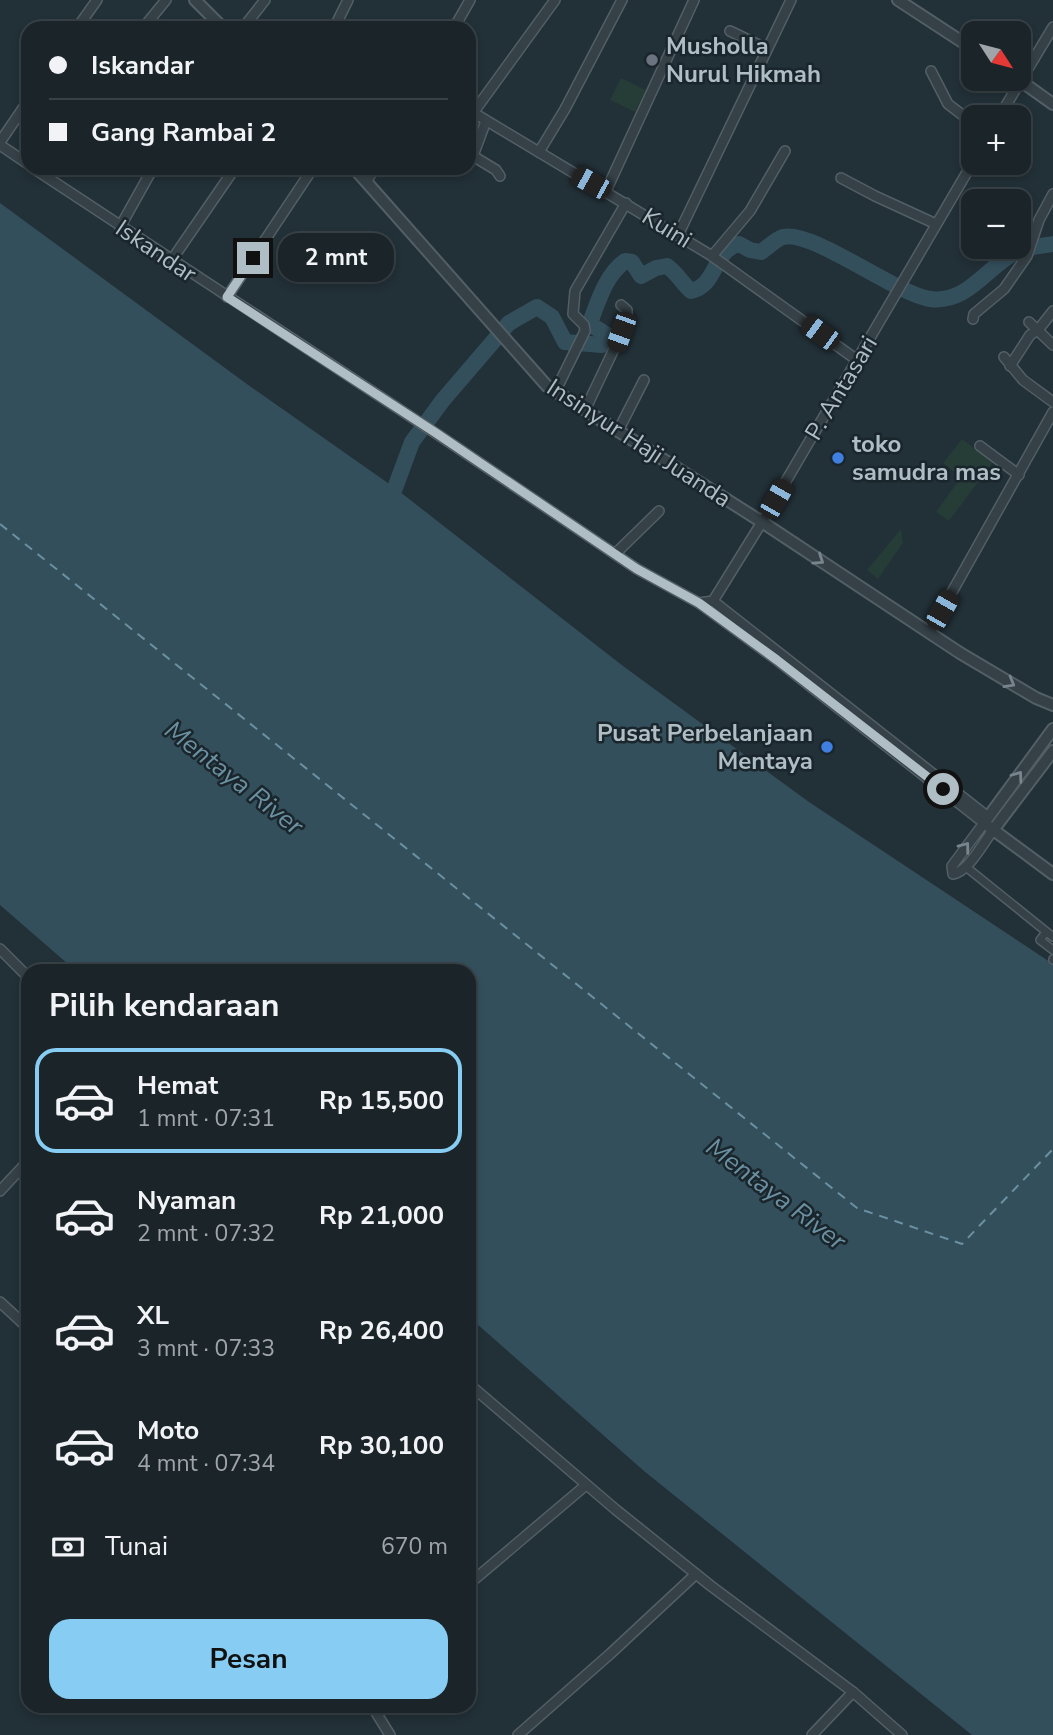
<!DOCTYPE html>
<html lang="id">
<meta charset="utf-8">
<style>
:root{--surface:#1a2429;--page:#232c31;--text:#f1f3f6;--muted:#9fa4a8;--line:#384146;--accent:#87ccf2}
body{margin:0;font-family:"Nunito Sans",sans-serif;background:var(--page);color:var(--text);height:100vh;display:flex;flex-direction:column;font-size:26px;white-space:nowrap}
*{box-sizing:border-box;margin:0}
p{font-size:23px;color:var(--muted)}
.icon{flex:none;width:38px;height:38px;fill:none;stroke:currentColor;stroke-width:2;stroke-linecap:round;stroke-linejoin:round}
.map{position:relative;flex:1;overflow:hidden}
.side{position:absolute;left:21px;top:964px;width:455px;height:749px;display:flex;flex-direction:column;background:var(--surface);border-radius:21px;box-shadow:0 4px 10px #0003,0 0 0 2px var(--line)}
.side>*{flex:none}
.banner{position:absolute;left:21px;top:21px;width:455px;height:154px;border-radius:21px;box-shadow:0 4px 10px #0003,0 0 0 2px var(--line);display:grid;align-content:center;height:154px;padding:0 28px;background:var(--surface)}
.needle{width:46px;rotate:126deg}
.tools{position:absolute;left:961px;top:21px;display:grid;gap:14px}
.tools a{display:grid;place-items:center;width:70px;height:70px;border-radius:14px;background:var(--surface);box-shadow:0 4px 10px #0003,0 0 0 2px var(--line);font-size:35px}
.end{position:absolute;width:32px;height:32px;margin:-16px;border:9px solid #afbdc4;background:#111;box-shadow:0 0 0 4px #111}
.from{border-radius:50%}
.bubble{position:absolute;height:49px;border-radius:21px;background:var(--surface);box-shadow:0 4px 10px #0003,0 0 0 2px var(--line);font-size:23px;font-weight:700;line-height:49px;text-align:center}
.car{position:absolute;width:21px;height:42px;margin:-21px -10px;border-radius:9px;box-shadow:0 0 5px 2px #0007;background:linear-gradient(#222 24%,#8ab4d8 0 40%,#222 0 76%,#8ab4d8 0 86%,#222 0)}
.banner b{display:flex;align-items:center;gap:24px;height:66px;font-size:26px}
.banner b+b{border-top:2px solid var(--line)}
.banner i{width:18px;height:18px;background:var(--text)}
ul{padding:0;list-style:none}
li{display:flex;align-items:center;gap:21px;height:105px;margin:0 14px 10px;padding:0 14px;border:4px solid transparent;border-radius:21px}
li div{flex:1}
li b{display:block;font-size:26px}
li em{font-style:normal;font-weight:700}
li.on{border-color:var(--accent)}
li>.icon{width:63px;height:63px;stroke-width:1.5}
h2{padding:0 28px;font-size:32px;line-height:84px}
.pay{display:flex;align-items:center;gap:18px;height:77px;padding:0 28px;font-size:26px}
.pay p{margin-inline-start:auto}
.action{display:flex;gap:14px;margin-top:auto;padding:14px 28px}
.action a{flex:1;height:80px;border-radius:21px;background:var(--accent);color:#111;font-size:28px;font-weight:700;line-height:80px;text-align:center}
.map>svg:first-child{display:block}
.green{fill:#263c37}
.water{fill:#344f5c}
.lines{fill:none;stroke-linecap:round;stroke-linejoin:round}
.river{stroke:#344f5c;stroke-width:16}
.ferry{stroke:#6a90a2;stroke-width:2;stroke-dasharray:9 7;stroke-linecap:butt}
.pedestrian-casing{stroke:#525f65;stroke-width:10}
.minor-casing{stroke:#525f65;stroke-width:12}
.tertiary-casing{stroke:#525f65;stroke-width:14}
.pedestrian{stroke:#354147;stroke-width:7}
.minor{stroke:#354147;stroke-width:9}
.tertiary{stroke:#354147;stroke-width:10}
.oneway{stroke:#78858c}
.route{stroke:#afbdc4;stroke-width:9}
.worship-dot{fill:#6b7280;stroke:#1a262c;stroke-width:2.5}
.shop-dot{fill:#3f7fe0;stroke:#1a262c;stroke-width:2.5}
.labels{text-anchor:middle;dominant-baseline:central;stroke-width:5;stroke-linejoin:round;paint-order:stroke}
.poi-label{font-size:24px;font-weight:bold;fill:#afbdc4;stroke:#1a262c;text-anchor:start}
.street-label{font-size:24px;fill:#afbdc4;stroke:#1a262c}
.water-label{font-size:26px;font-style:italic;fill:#6a90a2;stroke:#1a262c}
</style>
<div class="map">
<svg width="1053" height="1735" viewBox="0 0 1053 1735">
<rect width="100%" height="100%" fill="#223037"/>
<g class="green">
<path d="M 621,78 L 646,90 L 635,112 L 610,100 Z"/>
<path d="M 962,439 L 993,462 L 949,521 L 936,512 L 961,477 L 943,463 Z"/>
<path d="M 901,529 L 903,543 L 878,579 L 867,570 Z"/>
</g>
<path class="water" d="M 0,203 L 251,387 L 395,488 L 623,666 L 809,802 L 1053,964 L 1053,1735 L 972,1735 L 644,1471 L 469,1317 L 469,971 L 76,971 L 0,905 Z"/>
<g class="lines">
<path class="river" d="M 383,505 L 395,488 L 412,442 L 443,400 L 509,323 L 537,307 L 552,317 L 565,342 L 602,345 L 608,339 L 607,335 L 593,326 L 591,320 C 599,299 606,275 625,261 L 632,262 L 641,276 L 656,268 L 667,266 C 677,273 682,283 691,291 C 717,286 713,250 739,244 L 750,250 L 761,252 C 767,248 776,239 783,237 C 811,229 896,294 930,299 C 968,304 986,267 1016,252 C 1027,247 1042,246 1053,244"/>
<path class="ferry" d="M 0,524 L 857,1208 L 962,1244 L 1053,1149"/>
<defs>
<g id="pedestrian">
<path d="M 966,867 L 1053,937"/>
<path d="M 1046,932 L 1040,940 L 1053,950"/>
<path d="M 1053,959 L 1053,960"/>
</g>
<g id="minor">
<path d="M 77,28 L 97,0"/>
<path d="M 143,28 L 166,0"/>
<path d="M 243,28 L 265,0"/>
<path d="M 334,28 L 348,0"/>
<path d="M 454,28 L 470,0"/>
<path d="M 730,31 L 767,49"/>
<path d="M 931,71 L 948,104 L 973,123"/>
<path d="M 469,110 L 712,256 L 857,360"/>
<path d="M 473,113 L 555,0"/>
<path d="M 999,117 L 1053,27"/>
<path d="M 486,121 L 473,156 L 496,170 L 500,176"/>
<path d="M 0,142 L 28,101"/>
<path d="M 0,145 L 28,164"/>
<path d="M 539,152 L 565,109 L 622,0"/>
<path d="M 33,168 L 443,438 L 637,569 L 699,603 L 777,660 L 984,823 L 952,866 L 953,874 C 968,872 984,842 993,830"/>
<path d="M 841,178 L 875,196 L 936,224"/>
<path d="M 367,181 L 374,168"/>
<path d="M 606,191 L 694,0"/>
<path d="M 120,227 L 153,168"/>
<path d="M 678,235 L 791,0"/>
<path d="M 712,256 L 750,211 L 785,151"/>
<path d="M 171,261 L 235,168"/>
<path d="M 227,297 L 313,168"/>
<path d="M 973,319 L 974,314 L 1004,289 L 1027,256 L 1039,220 L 1053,194"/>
<path d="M 1029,322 L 1053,345"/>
<path d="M 1004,357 L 1023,380 L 1053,402"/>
<path d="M 1010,366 L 1030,335 L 1038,330 L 1053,311"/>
<path d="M 555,392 L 585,331 L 584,325 L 573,314 L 575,291 L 626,203"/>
<path d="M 585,410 L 614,349 L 627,314 L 627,310 L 621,305"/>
<path d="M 618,431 L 644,380"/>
<path d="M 980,446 L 1019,475"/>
<path d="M 615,554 L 659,511"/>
<path d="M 713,601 L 988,817"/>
<path d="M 699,603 L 713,601 L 762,522 L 973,162"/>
<path d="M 929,633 L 1053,412"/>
<path d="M 0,949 L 28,977"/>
<path d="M 0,1191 L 28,1161"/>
<path d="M 0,1302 L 28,1328"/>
<path d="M 469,1384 L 615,1509 L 711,1586 L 853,1692 L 902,1735"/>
<path d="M 469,1584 L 586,1485"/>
<path d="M 372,1706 L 390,1735"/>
<path d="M 518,1735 L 610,1654 L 696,1574"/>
<path d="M 812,1735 L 853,1692"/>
</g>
<g id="tertiary">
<path d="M 195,0 L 223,28"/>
<path d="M 898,0 L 973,49"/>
<path d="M 1018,79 L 1053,104"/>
<path d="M 354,168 L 547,386 L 762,522 L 960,653 L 1036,698 L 1053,705"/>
<path d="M 1053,729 L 984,823 L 1053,874"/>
<path d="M 993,830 L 1053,751"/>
</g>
</defs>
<use href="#pedestrian" class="pedestrian-casing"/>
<use href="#minor" class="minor-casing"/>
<use href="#tertiary" class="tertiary-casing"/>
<use href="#pedestrian" class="pedestrian"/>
<use href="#minor" class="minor"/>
<use href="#tertiary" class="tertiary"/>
</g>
<defs><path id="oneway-chevron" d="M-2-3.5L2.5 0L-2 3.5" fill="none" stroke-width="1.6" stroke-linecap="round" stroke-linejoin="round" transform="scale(1.75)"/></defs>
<g class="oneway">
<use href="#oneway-chevron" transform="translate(819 560) rotate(34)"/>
<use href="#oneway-chevron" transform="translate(1010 683) rotate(30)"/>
<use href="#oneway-chevron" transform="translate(1018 776) rotate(-54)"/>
<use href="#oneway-chevron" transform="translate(965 847) rotate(-53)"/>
</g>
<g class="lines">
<path class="route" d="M 253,258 L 227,297 L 436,433 L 637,569 L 699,603 L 777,660 L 943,789"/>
</g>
<circle class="worship-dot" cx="652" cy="60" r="7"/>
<g class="shop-dot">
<circle cx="838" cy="458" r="7"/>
<circle cx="827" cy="747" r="7"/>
</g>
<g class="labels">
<g class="poi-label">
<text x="666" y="46">Musholla<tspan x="666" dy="28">Nurul Hikmah</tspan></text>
<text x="852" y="444">toko<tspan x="852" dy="28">samudra mas</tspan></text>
<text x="813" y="733" text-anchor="end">Pusat Perbelanjaan<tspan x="813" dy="28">Mentaya</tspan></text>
</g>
<g class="street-label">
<text transform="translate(667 228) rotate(32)">Kuini</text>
<text transform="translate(156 251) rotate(34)">Iskandar</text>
<text transform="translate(841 388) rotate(-59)">P. Antasari</text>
<text transform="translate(639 443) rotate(33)">Insinyur Haji Juanda</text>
</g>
<g class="water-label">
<text transform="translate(234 778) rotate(38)">Mentaya River</text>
<text transform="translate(776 1194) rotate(37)">Mentaya River</text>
</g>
</g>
</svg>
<div class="tools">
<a><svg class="needle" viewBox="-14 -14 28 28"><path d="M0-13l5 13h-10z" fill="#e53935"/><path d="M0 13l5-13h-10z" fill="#9fa4a8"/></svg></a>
<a>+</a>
<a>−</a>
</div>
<i class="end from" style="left:943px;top:789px"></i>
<i class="end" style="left:253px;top:258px"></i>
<div class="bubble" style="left:278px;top:233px;width:116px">2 mnt</div>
<i class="car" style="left:591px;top:183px;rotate:299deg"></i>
<i class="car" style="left:621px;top:332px;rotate:200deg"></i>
<i class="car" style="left:820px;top:333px;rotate:306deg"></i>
<i class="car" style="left:776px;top:499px;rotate:30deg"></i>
<i class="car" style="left:942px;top:610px;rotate:30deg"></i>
<div class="banner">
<b><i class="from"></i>Iskandar</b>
<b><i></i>Gang Rambai 2</b>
</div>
<section class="side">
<h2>Pilih kendaraan</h2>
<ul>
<li class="on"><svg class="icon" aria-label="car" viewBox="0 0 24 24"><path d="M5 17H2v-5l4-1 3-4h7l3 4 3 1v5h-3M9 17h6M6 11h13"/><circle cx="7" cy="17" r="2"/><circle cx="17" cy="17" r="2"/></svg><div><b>Hemat</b><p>1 mnt · 07:31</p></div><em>Rp 15,500</em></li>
<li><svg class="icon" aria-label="car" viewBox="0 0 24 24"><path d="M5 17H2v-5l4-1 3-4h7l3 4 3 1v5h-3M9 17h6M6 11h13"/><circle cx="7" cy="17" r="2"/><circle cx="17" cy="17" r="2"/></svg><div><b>Nyaman</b><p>2 mnt · 07:32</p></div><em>Rp 21,000</em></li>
<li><svg class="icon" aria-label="car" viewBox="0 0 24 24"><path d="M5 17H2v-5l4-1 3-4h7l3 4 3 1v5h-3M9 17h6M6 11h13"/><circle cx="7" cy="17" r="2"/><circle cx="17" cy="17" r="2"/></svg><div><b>XL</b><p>3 mnt · 07:33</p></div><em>Rp 26,400</em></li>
<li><svg class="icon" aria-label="car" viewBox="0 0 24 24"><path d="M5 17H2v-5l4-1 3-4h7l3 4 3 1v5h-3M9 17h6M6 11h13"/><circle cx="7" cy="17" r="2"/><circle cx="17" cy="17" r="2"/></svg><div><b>Moto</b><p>4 mnt · 07:34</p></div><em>Rp 30,100</em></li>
</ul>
<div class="pay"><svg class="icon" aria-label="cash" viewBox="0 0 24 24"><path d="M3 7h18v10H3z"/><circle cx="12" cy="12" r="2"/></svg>Tunai<p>670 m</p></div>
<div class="action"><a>Pesan</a></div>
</section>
</div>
